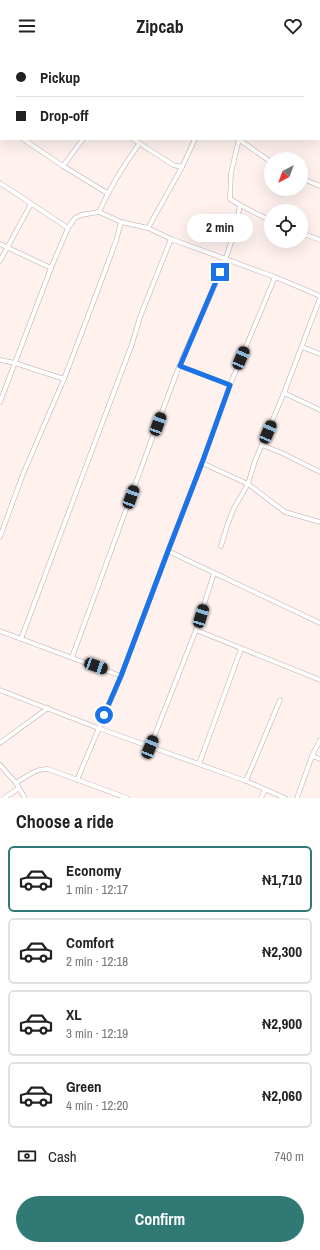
<!DOCTYPE html>
<meta charset="utf-8">
<style>
:root{--surface:#fff;--page:#f6f6f6;--text:#222;--muted:#767676;--line:#e0e0e0;--accent:#307975}
body{margin:0;font-family:"Archivo Narrow",sans-serif;background:var(--page);color:var(--text);height:100vh;display:flex;flex-direction:column;font-size:15px;white-space:nowrap}
*{box-sizing:border-box;margin:0}
p{font-size:13px;color:var(--muted)}
.icon{flex:none;width:22px;height:22px;fill:none;stroke:currentColor;stroke-width:2;stroke-linecap:round;stroke-linejoin:round}
.map{position:relative;height:746px;overflow:hidden}
.sheet{display:flex;flex-direction:column;background:var(--surface);flex:1}
.sheet>*{flex:none}
.top-card{position:absolute;left:0px;top:0px;width:320px;height:88px;box-shadow:0 4px 16px #0002;display:grid;align-content:center;height:88px;padding:0 16px;background:var(--surface)}
.needle{width:26px;rotate:221deg}
.fabs{position:absolute;left:264px;top:100px;display:grid;gap:8px}
.fabs a{display:grid;place-items:center;width:44px;height:44px;border-radius:50%;background:var(--surface);box-shadow:0 4px 16px #0002;font-size:20px}
.end{position:absolute;width:18px;height:18px;margin:-9px;border:5px solid #1a73e8;background:#fff;box-shadow:0 0 0 2px #fff}
.from{border-radius:50%}
.bubble{position:absolute;height:28px;border-radius:14px;background:var(--surface);box-shadow:0 4px 16px #0002;font-size:13px;font-weight:700;line-height:28px;text-align:center}
.car{position:absolute;width:12px;height:24px;margin:-12px -6px;border-radius:5px;box-shadow:0 0 3px 1px #0007;background:linear-gradient(#222 24%,#8ab4d8 0 40%,#222 0 76%,#8ab4d8 0 86%,#222 0)}
.top-card b{display:flex;align-items:center;gap:14px;height:38px;font-size:15px}
.top-card b+b{border-top:1px solid var(--line)}
.top-card i{width:10px;height:10px;background:var(--text)}
ul{padding:0;list-style:none}
li{display:flex;align-items:center;gap:12px;height:66px;margin:0 8px 6px;padding:0 8px;border:2px solid var(--line);border-radius:6px}
li div{flex:1}
li b{display:block;font-size:15px}
li em{font-style:normal;font-weight:700}
li.selected{border-color:var(--accent)}
li>.icon{width:36px;height:36px;stroke-width:1.5}
h2{padding:0 16px;font-size:18px;line-height:48px}
.pay{display:flex;align-items:center;gap:10px;height:44px;padding:0 16px;font-size:15px}
.pay p{margin-inline-start:auto}
.action{display:flex;gap:8px;margin-top:auto;padding:8px 16px}
.action a{flex:1;height:46px;border-radius:24px;background:var(--accent);color:#fff;font-size:16px;font-weight:700;line-height:46px;text-align:center}
header{display:flex;justify-content:space-between;align-items:center;height:52px;padding:0 16px;background:var(--surface);font-size:18px;font-weight:700}
.map>svg:first-child{display:block}
.lines{fill:none;stroke-linecap:round;stroke-linejoin:round}
.stream{stroke:#a8d9d5;stroke-width:1.5}
.street-casing{stroke:#baaba7;stroke-width:5}
.street{stroke:#fff;stroke-width:4}
.route{stroke:#1a73e8;stroke-width:5}
</style>
<header><svg class="icon" aria-label="menu" viewBox="0 0 24 24"><path d="M4 6h16M4 12h16M4 18h16"/></svg>Zipcab<svg class="icon" aria-label="heart" viewBox="0 0 24 24"><path d="M12 20l-8-8c-3-5 5-10 8-4 3-6 11-1 8 4z"/></svg></header>
<div class="map">
<svg width="320" height="746" viewBox="0 0 320 746">
<rect width="100%" height="100%" fill="#fef1ee"/>
<g class="lines">
<g class="stream">
<path d="M 176,0 L 176,1"/>
<path d="M 275,0 L 275,1"/>
<path d="M 232,1 L 235,0"/>
<path d="M 319,28 L 320,28"/>
</g>
<defs>
<g id="street">
<path d="M 86,0 L 88,1"/>
<path d="M 115,1 L 115,0"/>
<path d="M 279,1 L 280,0"/>
<path d="M 0,70 L 1,70"/>
<path d="M 319,76 L 320,77"/>
<path d="M 23,87 L 63,114 L 107,141"/>
<path d="M 133,87 L 173,113 L 182,115"/>
<path d="M 238,87 L 271,110"/>
<path d="M 239,87 L 231,121 L 230,147 L 240,153 L 271,169"/>
<path d="M 63,114 L 83,87"/>
<path d="M 301,126 L 320,134"/>
<path d="M 0,131 L 68,176"/>
<path d="M 99,160 C 110,135 124,113 139,92"/>
<path d="M 148,176 L 182,115 L 195,87"/>
<path d="M 301,181 L 320,188"/>
<path d="M 171,187 L 275,225 L 320,244"/>
<path d="M 0,192 L 51,216"/>
<path d="M 0,209 L 31,152"/>
<path d="M 302,295 L 320,302"/>
<path d="M 0,308 L 15,311 L 64,327"/>
<path d="M 180,314 L 230,333"/>
<path d="M 284,341 L 314,355 L 320,358"/>
<path d="M 0,350 L 51,216 L 68,176 L 75,166 L 81,163 L 99,160 L 121,170 L 148,176 L 171,187 L 140,265 L 132,292 L 21,587"/>
<path d="M 262,393 L 282,401 L 320,420"/>
<path d="M 202,411 L 248,432 L 285,460 L 320,470"/>
<path d="M 0,485 L 23,422 L 64,327 L 96,243 L 116,189 L 121,170"/>
<path d="M 221,494 L 228,471 L 234,456 L 248,432 L 255,409 L 284,341 L 320,246"/>
<path d="M 168,499 L 320,571"/>
<path d="M 196,578 L 320,628"/>
<path d="M 0,579 L 121,624"/>
<path d="M 72,605 C 108,509 142,411 179,315 C 200,262 231,210 240,153"/>
<path d="M 0,638 L 98,676 L 246,729 L 285,746"/>
<path d="M 0,691 L 48,656"/>
<path d="M 150,695 L 196,578 L 214,521"/>
<path d="M 312,704 L 320,707"/>
<path d="M 199,712 L 241,597"/>
<path d="M 0,713 L 16,731 L 25,746"/>
<path d="M 77,728 L 121,624 L 168,499 L 202,411 L 230,333 L 275,225"/>
<path d="M 246,729 L 280,648"/>
<path d="M 16,731 C 26,725 36,716 48,717 L 127,746"/>
<path d="M 4,746 L 19,736"/>
<path d="M 261,746 L 265,738"/>
<path d="M 297,746 L 312,704 L 320,688"/>
</g>
</defs>
<use href="#street" class="street-casing"/>
<use href="#street" class="street"/>
</g>
<g class="lines">
<path class="route" d="M 104,663 L 121,624 L 168,499 L 202,411 L 230,333 L 180,314 L 220,220"/>
</g>
</svg>
<div class="fabs">
<a><svg class="needle" viewBox="-14 -14 28 28"><path d="M0-13l5 13h-10z" fill="#e53935"/><path d="M0 13l5-13h-10z" fill="#767676"/></svg></a>
<a><svg class="icon" aria-label="locate" viewBox="0 0 24 24"><circle cx="12" cy="12" r="6"/><path d="M12 2v4M12 18v4M2 12h4M18 12h4"/></svg></a>
</div>
<i class="end from" style="left:104px;top:663px"></i>
<i class="end" style="left:220px;top:220px"></i>
<div class="bubble" style="left:187px;top:162px;width:66px">2 min</div>
<i class="car" style="left:241px;top:306px;rotate:23deg"></i>
<i class="car" style="left:158px;top:372px;rotate:20deg"></i>
<i class="car" style="left:268px;top:380px;rotate:23deg"></i>
<i class="car" style="left:131px;top:445px;rotate:20deg"></i>
<i class="car" style="left:201px;top:564px;rotate:17deg"></i>
<i class="car" style="left:96px;top:614px;rotate:110deg"></i>
<i class="car" style="left:150px;top:695px;rotate:22deg"></i>
<div class="top-card">
<b><i class="from"></i>Pickup</b>
<b><i></i>Drop-off</b>
</div>
</div>
<section class="sheet">
<h2>Choose a ride</h2>
<ul>
<li class="selected"><svg class="icon" aria-label="car" viewBox="0 0 24 24"><path d="M5 17H2v-5l4-1 3-4h7l3 4 3 1v5h-3M9 17h6M6 11h13"/><circle cx="7" cy="17" r="2"/><circle cx="17" cy="17" r="2"/></svg><div><b>Economy</b><p>1 min · 12:17</p></div><em>₦1,710</em></li>
<li><svg class="icon" aria-label="car" viewBox="0 0 24 24"><path d="M5 17H2v-5l4-1 3-4h7l3 4 3 1v5h-3M9 17h6M6 11h13"/><circle cx="7" cy="17" r="2"/><circle cx="17" cy="17" r="2"/></svg><div><b>Comfort</b><p>2 min · 12:18</p></div><em>₦2,300</em></li>
<li><svg class="icon" aria-label="car" viewBox="0 0 24 24"><path d="M5 17H2v-5l4-1 3-4h7l3 4 3 1v5h-3M9 17h6M6 11h13"/><circle cx="7" cy="17" r="2"/><circle cx="17" cy="17" r="2"/></svg><div><b>XL</b><p>3 min · 12:19</p></div><em>₦2,900</em></li>
<li><svg class="icon" aria-label="car" viewBox="0 0 24 24"><path d="M5 17H2v-5l4-1 3-4h7l3 4 3 1v5h-3M9 17h6M6 11h13"/><circle cx="7" cy="17" r="2"/><circle cx="17" cy="17" r="2"/></svg><div><b>Green</b><p>4 min · 12:20</p></div><em>₦2,060</em></li>
</ul>
<div class="pay"><svg class="icon" aria-label="cash" viewBox="0 0 24 24"><path d="M3 7h18v10H3z"/><circle cx="12" cy="12" r="2"/></svg>Cash<p>740 m</p></div>
<div class="action"><a>Confirm</a></div>
</section>
